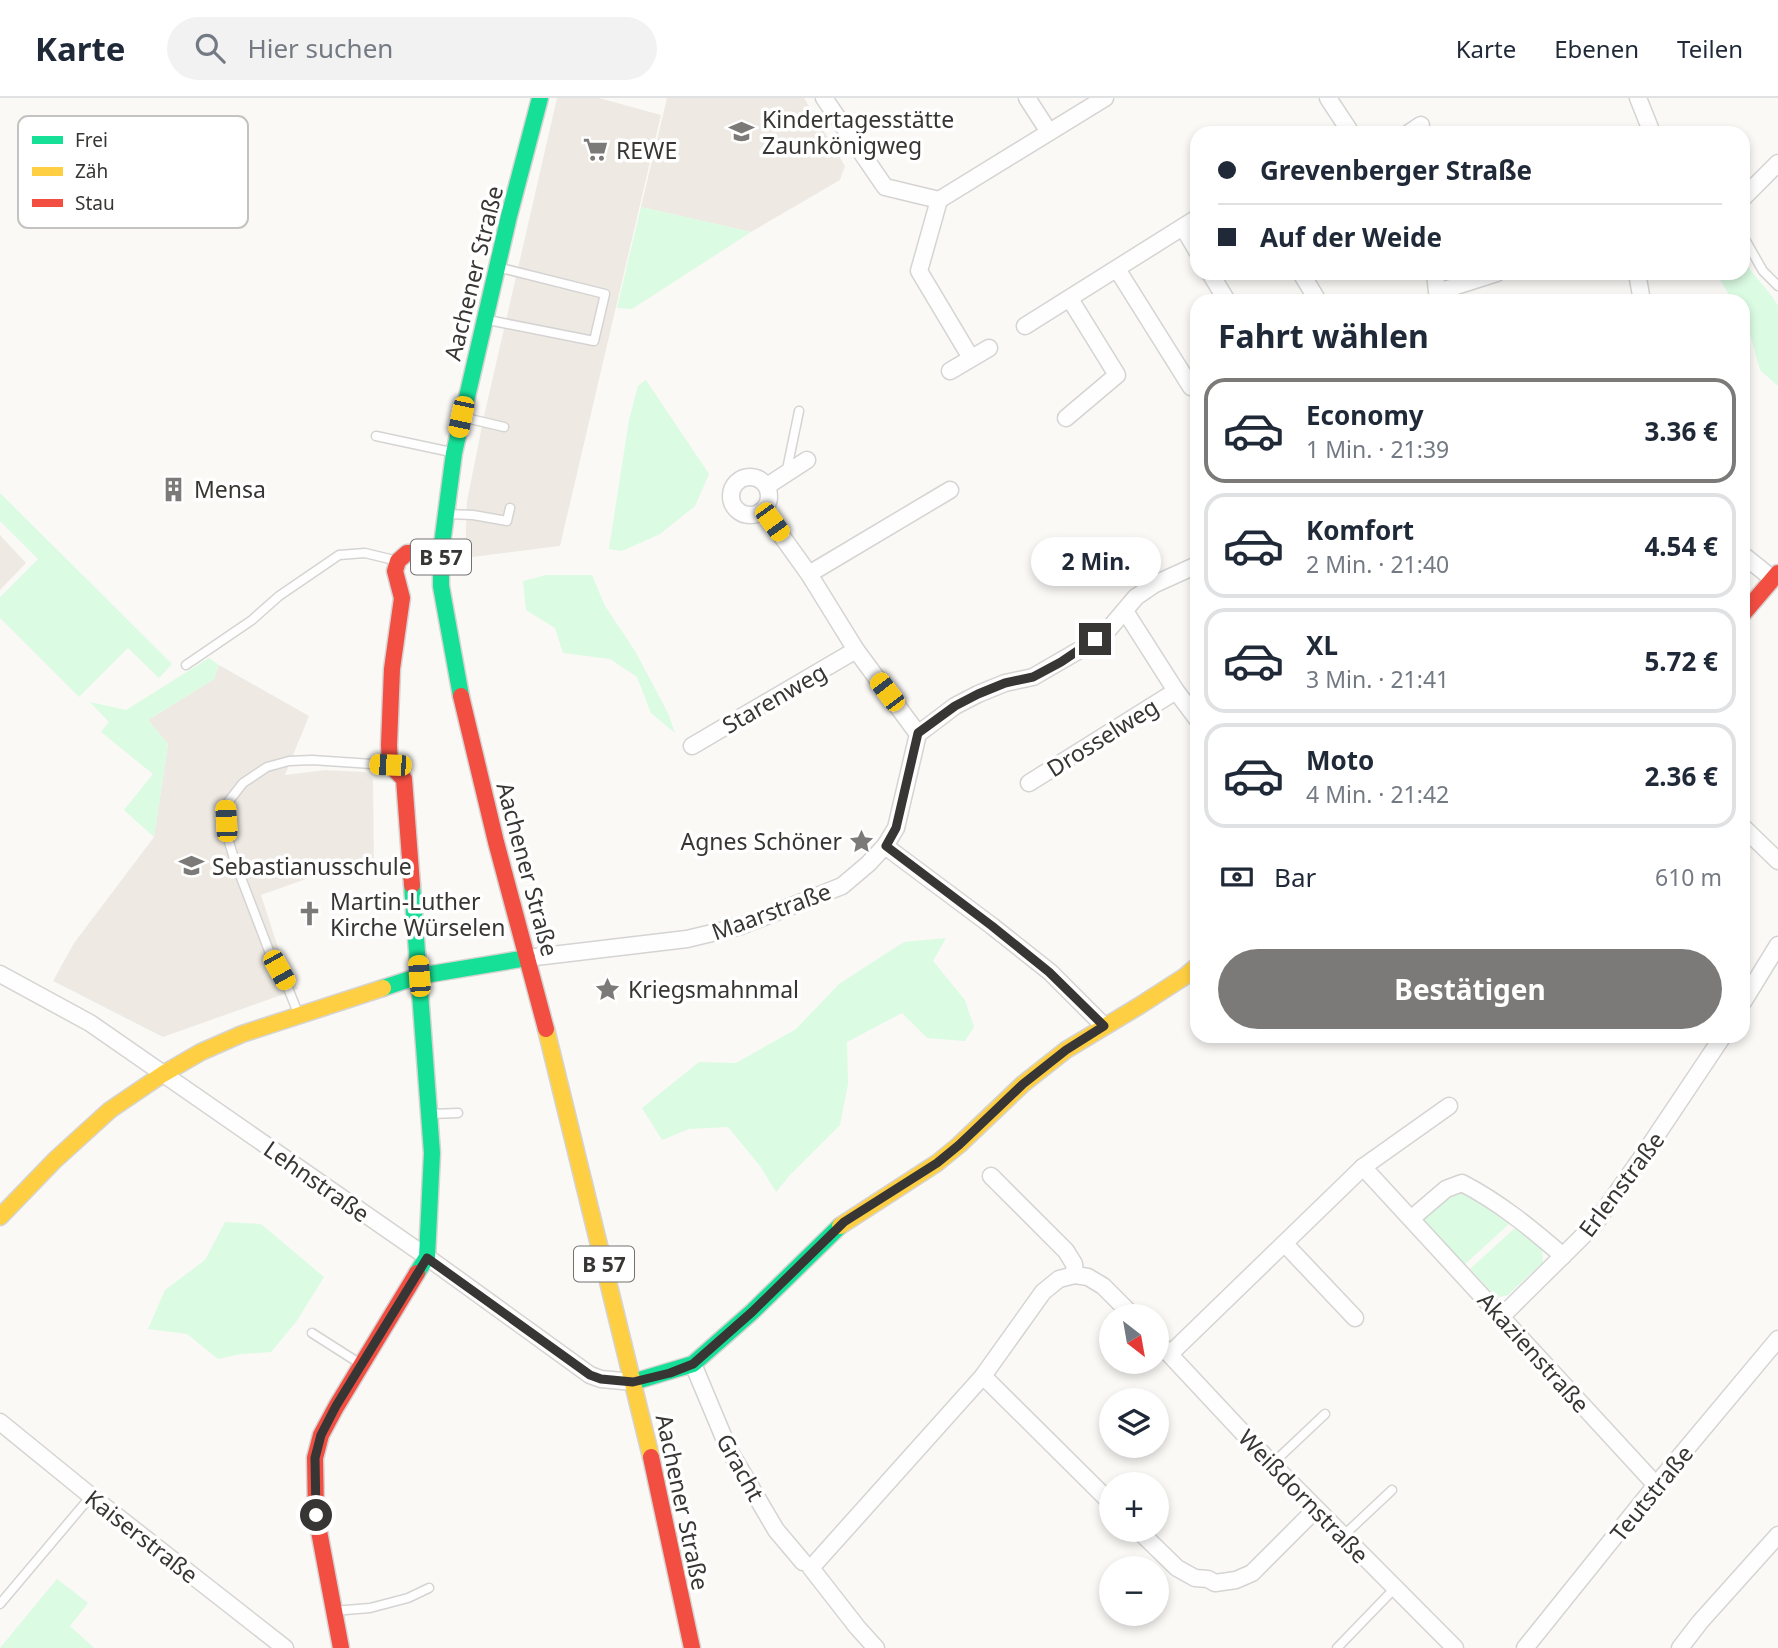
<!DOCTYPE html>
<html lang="de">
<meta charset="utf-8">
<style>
:root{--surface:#fff;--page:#f2f2f3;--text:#1f2937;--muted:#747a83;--line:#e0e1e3;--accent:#7b7a78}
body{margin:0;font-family:"Noto Sans",sans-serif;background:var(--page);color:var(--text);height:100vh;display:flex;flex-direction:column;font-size:26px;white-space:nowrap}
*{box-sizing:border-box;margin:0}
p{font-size:23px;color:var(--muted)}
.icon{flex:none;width:38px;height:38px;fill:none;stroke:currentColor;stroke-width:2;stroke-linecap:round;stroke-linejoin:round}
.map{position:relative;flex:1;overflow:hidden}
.sheet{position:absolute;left:1190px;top:196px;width:560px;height:749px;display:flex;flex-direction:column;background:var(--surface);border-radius:21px;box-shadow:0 4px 10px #0003}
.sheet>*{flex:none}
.guide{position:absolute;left:1190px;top:28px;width:560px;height:154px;border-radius:21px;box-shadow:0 4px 10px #0003;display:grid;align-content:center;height:154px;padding:0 28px;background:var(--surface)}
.needle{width:46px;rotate:149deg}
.buttons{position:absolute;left:1099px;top:1206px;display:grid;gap:14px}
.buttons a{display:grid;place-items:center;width:70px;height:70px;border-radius:50%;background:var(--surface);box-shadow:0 4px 10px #0003;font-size:35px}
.end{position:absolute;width:32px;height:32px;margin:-16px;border:9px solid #373634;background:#fff;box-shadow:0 0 0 4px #fff}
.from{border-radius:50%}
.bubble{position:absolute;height:49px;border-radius:24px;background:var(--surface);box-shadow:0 4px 10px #0003;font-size:23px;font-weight:700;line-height:49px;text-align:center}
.car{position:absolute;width:21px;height:42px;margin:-21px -10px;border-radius:9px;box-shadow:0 0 5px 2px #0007;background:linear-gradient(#f5c518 24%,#345 0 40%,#f5c518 0 76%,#345 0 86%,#f5c518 0)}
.guide b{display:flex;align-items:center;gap:24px;height:66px;font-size:26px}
.guide b+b{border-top:2px solid var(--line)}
.guide i{width:18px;height:18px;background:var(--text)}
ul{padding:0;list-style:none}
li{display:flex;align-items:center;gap:21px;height:105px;margin:0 14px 10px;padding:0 14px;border:4px solid var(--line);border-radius:21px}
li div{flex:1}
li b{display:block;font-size:26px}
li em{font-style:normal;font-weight:700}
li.active{border-color:var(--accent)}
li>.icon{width:63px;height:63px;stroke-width:1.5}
h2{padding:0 28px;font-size:32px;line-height:84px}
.pay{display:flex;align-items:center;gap:18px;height:77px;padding:0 28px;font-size:26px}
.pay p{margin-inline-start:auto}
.primary-button{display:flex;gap:14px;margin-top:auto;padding:14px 28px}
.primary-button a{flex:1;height:80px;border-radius:42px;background:var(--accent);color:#fff;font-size:28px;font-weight:700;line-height:80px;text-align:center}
header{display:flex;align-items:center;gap:42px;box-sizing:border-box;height:98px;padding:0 35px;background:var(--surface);border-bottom:2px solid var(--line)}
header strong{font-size:33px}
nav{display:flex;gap:38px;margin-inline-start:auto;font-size:24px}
.search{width:490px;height:63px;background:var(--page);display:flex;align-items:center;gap:18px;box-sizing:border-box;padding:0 24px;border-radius:38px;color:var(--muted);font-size:26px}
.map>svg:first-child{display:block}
.built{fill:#eeeae3}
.green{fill:#dbfbe3}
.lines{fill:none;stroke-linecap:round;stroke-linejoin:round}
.lane-casing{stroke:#d5d4d3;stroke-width:11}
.street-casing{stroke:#d5d4d3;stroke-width:19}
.fast-casing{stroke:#d5d4d3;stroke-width:19}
.slow-casing{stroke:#d5d4d3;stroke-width:19}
.jam-casing{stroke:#d5d4d3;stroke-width:19}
.lane{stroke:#fefefe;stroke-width:8}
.street{stroke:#fefefe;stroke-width:16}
.fast{stroke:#16e098;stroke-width:16}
.slow{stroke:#ffcf43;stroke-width:16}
.jam{stroke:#f24e42;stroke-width:16}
.route{stroke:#373634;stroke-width:9}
.labels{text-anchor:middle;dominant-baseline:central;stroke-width:7;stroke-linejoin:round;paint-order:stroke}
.shield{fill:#fff;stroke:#737271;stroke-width:2}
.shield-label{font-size:21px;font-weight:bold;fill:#373634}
.poi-label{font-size:23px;fill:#373634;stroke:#fff;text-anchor:start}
.street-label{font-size:23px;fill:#373634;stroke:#fff}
.key{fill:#fff;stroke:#c3c3c2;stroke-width:2}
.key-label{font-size:19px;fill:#373634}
</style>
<header>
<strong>Karte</strong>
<div class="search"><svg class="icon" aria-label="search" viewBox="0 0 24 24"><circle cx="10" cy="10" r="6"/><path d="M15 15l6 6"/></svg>Hier suchen</div>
<nav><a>Karte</a><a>Ebenen</a><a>Teilen</a></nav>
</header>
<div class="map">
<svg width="1778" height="1550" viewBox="0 0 1778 1550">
<rect width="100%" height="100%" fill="#faf9f6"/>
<g class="built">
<path d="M 557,0 L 599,0 L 661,17 L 560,448 L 465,460 L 467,403 L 484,318 Z"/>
<path d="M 667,0 L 804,0 L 845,68 L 840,82 L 751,134 L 641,109 Z"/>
<path d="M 0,437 L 26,465 L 0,492 Z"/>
<path d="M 219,567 L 309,618 L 285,677 L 325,672 L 365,674 L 373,681 L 374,762 L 325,781 L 323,775 L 261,797 L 284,868 L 298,891 L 163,939 L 53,883 L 74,845 L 154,739 L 168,646 L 148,622 L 214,581 Z"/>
</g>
<g class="green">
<path d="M 641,109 L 751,134 L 632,211 L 617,210 Z"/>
<path d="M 1743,159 C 1751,178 1769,190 1778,208 L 1778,288 L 1760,272 L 1746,222 L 1743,218 L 1743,203 L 1733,203 L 1720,182 L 1719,175 L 1743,175 Z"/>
<path d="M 646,282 L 709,376 L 695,408 L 660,436 L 622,453 L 609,451 L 629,322 L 638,288 Z"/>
<path d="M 0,395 L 172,566 L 159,580 L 128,550 L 79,599 L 0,520 L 0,499 L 38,461 L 0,423 Z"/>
<path d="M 546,477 L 592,477 L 605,508 L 635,553 L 668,615 L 675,635 L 651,615 L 637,579 L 610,561 L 563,555 L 555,530 L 526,512 L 523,483 Z"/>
<path d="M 209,560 L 219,567 L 214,581 L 148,622 L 168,646 L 154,739 L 124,712 L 153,676 L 101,634 L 109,624 L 90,604 L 126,612 Z"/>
<path d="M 946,840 L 933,863 L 965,902 L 974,929 L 965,943 L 927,940 L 902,915 L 847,944 L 848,986 L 840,1027 L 790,1077 L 776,1094 L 760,1068 L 728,1029 L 689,1031 L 662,1042 L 642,1010 L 699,964 L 736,965 L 796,931 L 839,886 L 904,844 Z"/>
<path d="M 1463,1094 L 1509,1126 L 1464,1167 L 1421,1121 L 1448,1097 Z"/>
<path d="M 225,1124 L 261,1126 L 324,1179 L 296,1224 L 271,1254 L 241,1256 L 218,1261 L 187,1236 L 148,1231 L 165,1192 L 205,1162 Z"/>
<path d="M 1515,1130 L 1542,1150 L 1543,1164 L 1508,1197 L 1499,1199 L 1494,1197 L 1470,1171 Z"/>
<path d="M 57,1481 L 88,1505 L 70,1528 L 94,1550 L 0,1550 Z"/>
</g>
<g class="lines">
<defs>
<g id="lane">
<path d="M 1743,138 L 1763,173 L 1778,188"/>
<path d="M 488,222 L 594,243 L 605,196 L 501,170"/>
<path d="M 466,320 L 504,329"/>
<path d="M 376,338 L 451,354"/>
<path d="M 786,376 L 799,313"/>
<path d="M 448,416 L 473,417 L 507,423 L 510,410"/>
<path d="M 186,567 L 252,522 L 279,498 L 339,457 L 365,455 L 398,463"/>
<path d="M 298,915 L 286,885 L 271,858 L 235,764 L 227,737 L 225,708 L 243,685 L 267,669 L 289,663 L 312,662 L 387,667"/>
<path d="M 431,1016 L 458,1015"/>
<path d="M 312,1235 L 359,1265"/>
<path d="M 1272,1366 L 1325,1316"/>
<path d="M 1343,1438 L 1392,1392"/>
<path d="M 0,1506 L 91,1398"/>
<path d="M 333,1513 L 370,1510 L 408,1500 L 429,1490"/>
<path d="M 1337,1550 L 1395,1490"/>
</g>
<g id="street">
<path d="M 824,0 L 885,89 L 939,102 L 919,173 L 971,260"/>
<path d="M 1027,0 L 1049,34"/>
<path d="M 1328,0 L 1351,35"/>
<path d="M 1638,0 L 1650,30 L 1649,35"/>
<path d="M 1409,35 L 1421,27"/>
<path d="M 1743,100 L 1778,65"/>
<path d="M 939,102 L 1105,0"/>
<path d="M 1183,129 L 1197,153"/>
<path d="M 1117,171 L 1191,289"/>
<path d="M 1210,175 L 1227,203"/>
<path d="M 1301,175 L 1318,203"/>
<path d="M 1435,175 L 1438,203"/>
<path d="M 1637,175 L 1642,203"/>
<path d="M 1438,194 L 1497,175"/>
<path d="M 1025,228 L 1197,120"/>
<path d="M 950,273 L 989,250"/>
<path d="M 1066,320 L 1117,277 L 1070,201"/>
<circle cx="750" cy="398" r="19"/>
<path d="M 767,388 L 807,362"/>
<path d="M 763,412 L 809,476 L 856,552 L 918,636"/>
<path d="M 1743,457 L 1773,481"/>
<path d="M 809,476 L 950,392"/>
<path d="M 1125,513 L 1176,593 L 1197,621"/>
<path d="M 692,648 L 856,552"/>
<path d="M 1029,685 L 1176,593"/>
<path d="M 1743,729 L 1778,763"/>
<path d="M 885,748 L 896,730 L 918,636 L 955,608 L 978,596 L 1005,585 L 1033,579 L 1083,550 L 1108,532 L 1136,499 L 1155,486 L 1197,467"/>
<path d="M 527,860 L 687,841 L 741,828 L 842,788 L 868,766 L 885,748 L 992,828 L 1050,874 L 1104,928"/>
<path d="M 0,876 L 90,925 L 427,1159 L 590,1277 L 601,1281 L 633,1284"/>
<path d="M 1743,904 L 1778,847"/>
<path d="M 1363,1069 L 1656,1387"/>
<path d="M 991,1078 L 1066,1153 L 1074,1166 L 1075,1177"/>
<path d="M 1412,1120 L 1446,1091 L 1462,1085 C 1499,1104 1532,1131 1563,1158"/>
<path d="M 1285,1146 L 1355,1220"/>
<path d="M 1501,1219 L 1594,1127 L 1642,1059 L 1723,938"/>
<path d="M 1157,1243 L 1272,1366 L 1455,1550"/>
<path d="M 1170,1256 L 1363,1069 L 1449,1008"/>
<path d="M 693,1266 L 729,1352 L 776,1432 L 803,1464"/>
<path d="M 983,1278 L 1111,1405"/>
<path d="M 0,1324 L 91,1398 L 285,1550"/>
<path d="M 1138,1432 L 1177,1470 L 1195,1480 L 1208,1481 L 1215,1485 L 1236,1482 L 1252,1475 L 1316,1411"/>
<path d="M 876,1550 L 857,1529 L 811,1470 L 983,1278 L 1043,1194 L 1059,1181 L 1075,1177 L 1088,1179 L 1103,1188 L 1133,1218"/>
<path d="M 1525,1550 L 1656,1387 L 1778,1241"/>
<path d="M 1680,1550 L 1700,1524 L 1778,1437"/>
</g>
<g id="fast">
<path d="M 461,598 L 441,488 L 441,454 L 454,355 L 509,118 L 540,0"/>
<path d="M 412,787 L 432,1055 L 427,1159 L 417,1175"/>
<path d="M 383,890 L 419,878 L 527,860"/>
<path d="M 633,1284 L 693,1266 L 752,1214 L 840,1128"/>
</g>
<g id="slow">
<path d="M 546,931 L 651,1359"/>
<path d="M 0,1119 L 55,1062 L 110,1012 L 163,976 L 201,954 L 242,936 L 383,890"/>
<path d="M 840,1128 L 937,1065 L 959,1047 L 1023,986 L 1066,952 L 1139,908 L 1184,879 L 1197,868"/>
</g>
<g id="jam">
<path d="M 1743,516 L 1778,475"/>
<path d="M 461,598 L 496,744 L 546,931"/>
<path d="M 412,787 L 404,681 L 390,667 L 389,647 L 392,571 L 402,500 L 395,473 L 398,463 L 407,455 L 441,454"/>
<path d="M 651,1359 L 692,1550"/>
<path d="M 341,1550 L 316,1417 L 315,1360 L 321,1337 L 336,1309 L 417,1175"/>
</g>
</defs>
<use href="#lane" class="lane-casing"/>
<use href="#street" class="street-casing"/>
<use href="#fast" class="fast-casing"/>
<use href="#slow" class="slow-casing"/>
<use href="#jam" class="jam-casing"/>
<use href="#lane" class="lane"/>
<use href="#street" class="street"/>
<use href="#fast" class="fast"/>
<use href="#slow" class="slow"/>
<use href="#jam" class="jam"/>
</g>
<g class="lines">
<path class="route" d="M 316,1417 L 315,1360 L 321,1337 L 336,1308 L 427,1160 L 590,1277 L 601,1281 L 633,1284 L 670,1275 L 693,1266 L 752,1214 L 844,1124 L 937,1065 L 959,1047 L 1023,986 L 1066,952 L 1104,928 L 1049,874 L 992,828 L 886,748 L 896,730 L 918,635 L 955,608 L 978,596 L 1005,585 L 1033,579 L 1061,564 L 1095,541"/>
</g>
<defs>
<symbol id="school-bare" viewBox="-9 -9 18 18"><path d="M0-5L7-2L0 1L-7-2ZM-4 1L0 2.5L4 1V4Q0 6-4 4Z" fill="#7b7a78" stroke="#fff" stroke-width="2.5" paint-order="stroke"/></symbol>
<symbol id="supermarket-bare" viewBox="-9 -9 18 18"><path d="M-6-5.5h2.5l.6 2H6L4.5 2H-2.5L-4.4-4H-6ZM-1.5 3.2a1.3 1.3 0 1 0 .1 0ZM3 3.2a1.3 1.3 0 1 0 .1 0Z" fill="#7b7a78" stroke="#fff" stroke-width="2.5" paint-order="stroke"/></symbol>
<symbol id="building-bare" viewBox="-9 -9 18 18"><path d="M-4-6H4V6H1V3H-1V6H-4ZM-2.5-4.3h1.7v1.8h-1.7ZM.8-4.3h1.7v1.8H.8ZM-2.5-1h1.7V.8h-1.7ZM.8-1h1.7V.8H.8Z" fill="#7b7a78" stroke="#fff" stroke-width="2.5" paint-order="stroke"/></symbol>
<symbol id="sight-bare" viewBox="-9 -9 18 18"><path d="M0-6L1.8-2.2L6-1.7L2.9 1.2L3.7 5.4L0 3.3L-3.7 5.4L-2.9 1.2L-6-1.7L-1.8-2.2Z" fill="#7b7a78" stroke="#fff" stroke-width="2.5" paint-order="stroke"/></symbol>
<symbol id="church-bare" viewBox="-9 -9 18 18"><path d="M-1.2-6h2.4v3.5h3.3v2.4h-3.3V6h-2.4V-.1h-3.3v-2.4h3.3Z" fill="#7b7a78" stroke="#fff" stroke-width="2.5" paint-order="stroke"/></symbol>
</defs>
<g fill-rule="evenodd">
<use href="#school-bare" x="724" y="16" width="35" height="35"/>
<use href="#supermarket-bare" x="578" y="34" width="35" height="35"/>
<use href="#building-bare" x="156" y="374" width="35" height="35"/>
<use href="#sight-bare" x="844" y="726" width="35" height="35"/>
<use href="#school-bare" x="174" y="750" width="35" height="35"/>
<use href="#church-bare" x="292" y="798" width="35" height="35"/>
<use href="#sight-bare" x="590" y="874" width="35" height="35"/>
</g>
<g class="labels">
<g class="shield">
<rect x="411" y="441.5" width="60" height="35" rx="5"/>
<rect x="574" y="1148.5" width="60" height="35" rx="5"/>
</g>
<g class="shield-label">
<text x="441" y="459">B 57</text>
<text x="604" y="1166">B 57</text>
</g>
<g class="poi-label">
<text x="762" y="21">Kindertagesstätte<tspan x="762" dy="26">Zaunkönigweg</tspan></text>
<text x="616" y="52">REWE</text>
<text x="194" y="391">Mensa</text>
<text x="842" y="743" text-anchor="end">Agnes Schöner</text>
<text x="212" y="768">Sebastianusschule</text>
<text x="330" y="803">Martin-Luther<tspan x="330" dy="26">Kirche Würselen</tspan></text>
<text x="628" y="891">Kriegsmahnmal</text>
</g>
<g class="street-label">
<text transform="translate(473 175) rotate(-76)">Aachener Straße</text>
<text transform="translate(774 600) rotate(-30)">Starenweg</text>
<text transform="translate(1102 639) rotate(-32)">Drosselweg</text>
<text transform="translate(528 771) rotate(75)">Aachener Straße</text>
<text transform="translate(771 813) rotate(-20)">Maarstraße</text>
<text transform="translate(317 1083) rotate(35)">Lehnstraße</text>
<text transform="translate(1621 1086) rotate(-53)">Erlenstraße</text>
<text transform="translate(1534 1254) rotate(48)">Akazienstraße</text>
<text transform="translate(741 1369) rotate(61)">Gracht</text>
<text transform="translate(1651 1395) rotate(-51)">Teutstraße</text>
<text transform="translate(1304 1398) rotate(46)">Weißdornstraße</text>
<text transform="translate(683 1404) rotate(78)">Aachener Straße</text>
<text transform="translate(142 1438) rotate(38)">Kaiserstraße</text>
</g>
</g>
<rect x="18" y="18" width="230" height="112" rx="10" class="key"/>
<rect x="32" y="38" width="31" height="8" fill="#16e098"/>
<rect x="32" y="69" width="31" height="9" fill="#ffcf43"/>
<rect x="32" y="101" width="31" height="8" fill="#f24e42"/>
<g class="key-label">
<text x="75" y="49">Frei</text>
<text x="75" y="80">Zäh</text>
<text x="75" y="112">Stau</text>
</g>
</svg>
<div class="buttons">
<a><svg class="needle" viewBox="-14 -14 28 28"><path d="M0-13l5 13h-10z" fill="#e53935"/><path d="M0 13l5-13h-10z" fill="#747a83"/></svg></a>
<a><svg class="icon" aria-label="layers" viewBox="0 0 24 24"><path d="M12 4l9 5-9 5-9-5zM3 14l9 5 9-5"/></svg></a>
<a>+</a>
<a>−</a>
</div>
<i class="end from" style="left:316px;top:1417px"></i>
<i class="end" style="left:1095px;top:541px"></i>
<div class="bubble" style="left:1031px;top:439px;width:130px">2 Min.</div>
<i class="car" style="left:461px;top:319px;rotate:192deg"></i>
<i class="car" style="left:772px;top:424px;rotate:144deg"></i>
<i class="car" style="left:887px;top:594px;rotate:323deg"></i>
<i class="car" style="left:390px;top:667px;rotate:272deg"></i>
<i class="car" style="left:226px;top:723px;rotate:357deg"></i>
<i class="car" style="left:279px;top:872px;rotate:151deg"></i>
<i class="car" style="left:419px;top:878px;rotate:356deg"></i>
<div class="guide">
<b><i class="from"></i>Grevenberger Straße</b>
<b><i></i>Auf der Weide</b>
</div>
<section class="sheet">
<h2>Fahrt wählen</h2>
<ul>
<li class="active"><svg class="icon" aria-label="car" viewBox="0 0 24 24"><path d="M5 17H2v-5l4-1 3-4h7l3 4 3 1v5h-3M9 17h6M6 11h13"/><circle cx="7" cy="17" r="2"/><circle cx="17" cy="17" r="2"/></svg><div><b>Economy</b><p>1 Min. · 21:39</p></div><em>3.36 €</em></li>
<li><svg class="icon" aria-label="car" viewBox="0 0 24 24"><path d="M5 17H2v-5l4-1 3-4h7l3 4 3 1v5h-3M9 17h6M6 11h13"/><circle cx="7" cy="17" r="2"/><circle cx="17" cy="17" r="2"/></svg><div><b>Komfort</b><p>2 Min. · 21:40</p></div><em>4.54 €</em></li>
<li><svg class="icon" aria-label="car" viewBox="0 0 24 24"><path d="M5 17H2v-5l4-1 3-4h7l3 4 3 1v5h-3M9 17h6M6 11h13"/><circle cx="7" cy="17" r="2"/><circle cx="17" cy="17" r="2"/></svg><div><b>XL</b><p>3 Min. · 21:41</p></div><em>5.72 €</em></li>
<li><svg class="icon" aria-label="car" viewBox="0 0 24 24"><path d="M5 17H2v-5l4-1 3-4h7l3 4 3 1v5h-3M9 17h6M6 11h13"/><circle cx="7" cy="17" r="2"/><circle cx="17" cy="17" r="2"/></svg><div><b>Moto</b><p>4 Min. · 21:42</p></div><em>2.36 €</em></li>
</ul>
<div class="pay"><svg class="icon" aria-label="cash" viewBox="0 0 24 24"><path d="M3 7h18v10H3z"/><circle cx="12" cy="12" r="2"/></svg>Bar<p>610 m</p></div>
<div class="primary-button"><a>Bestätigen</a></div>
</section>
</div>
